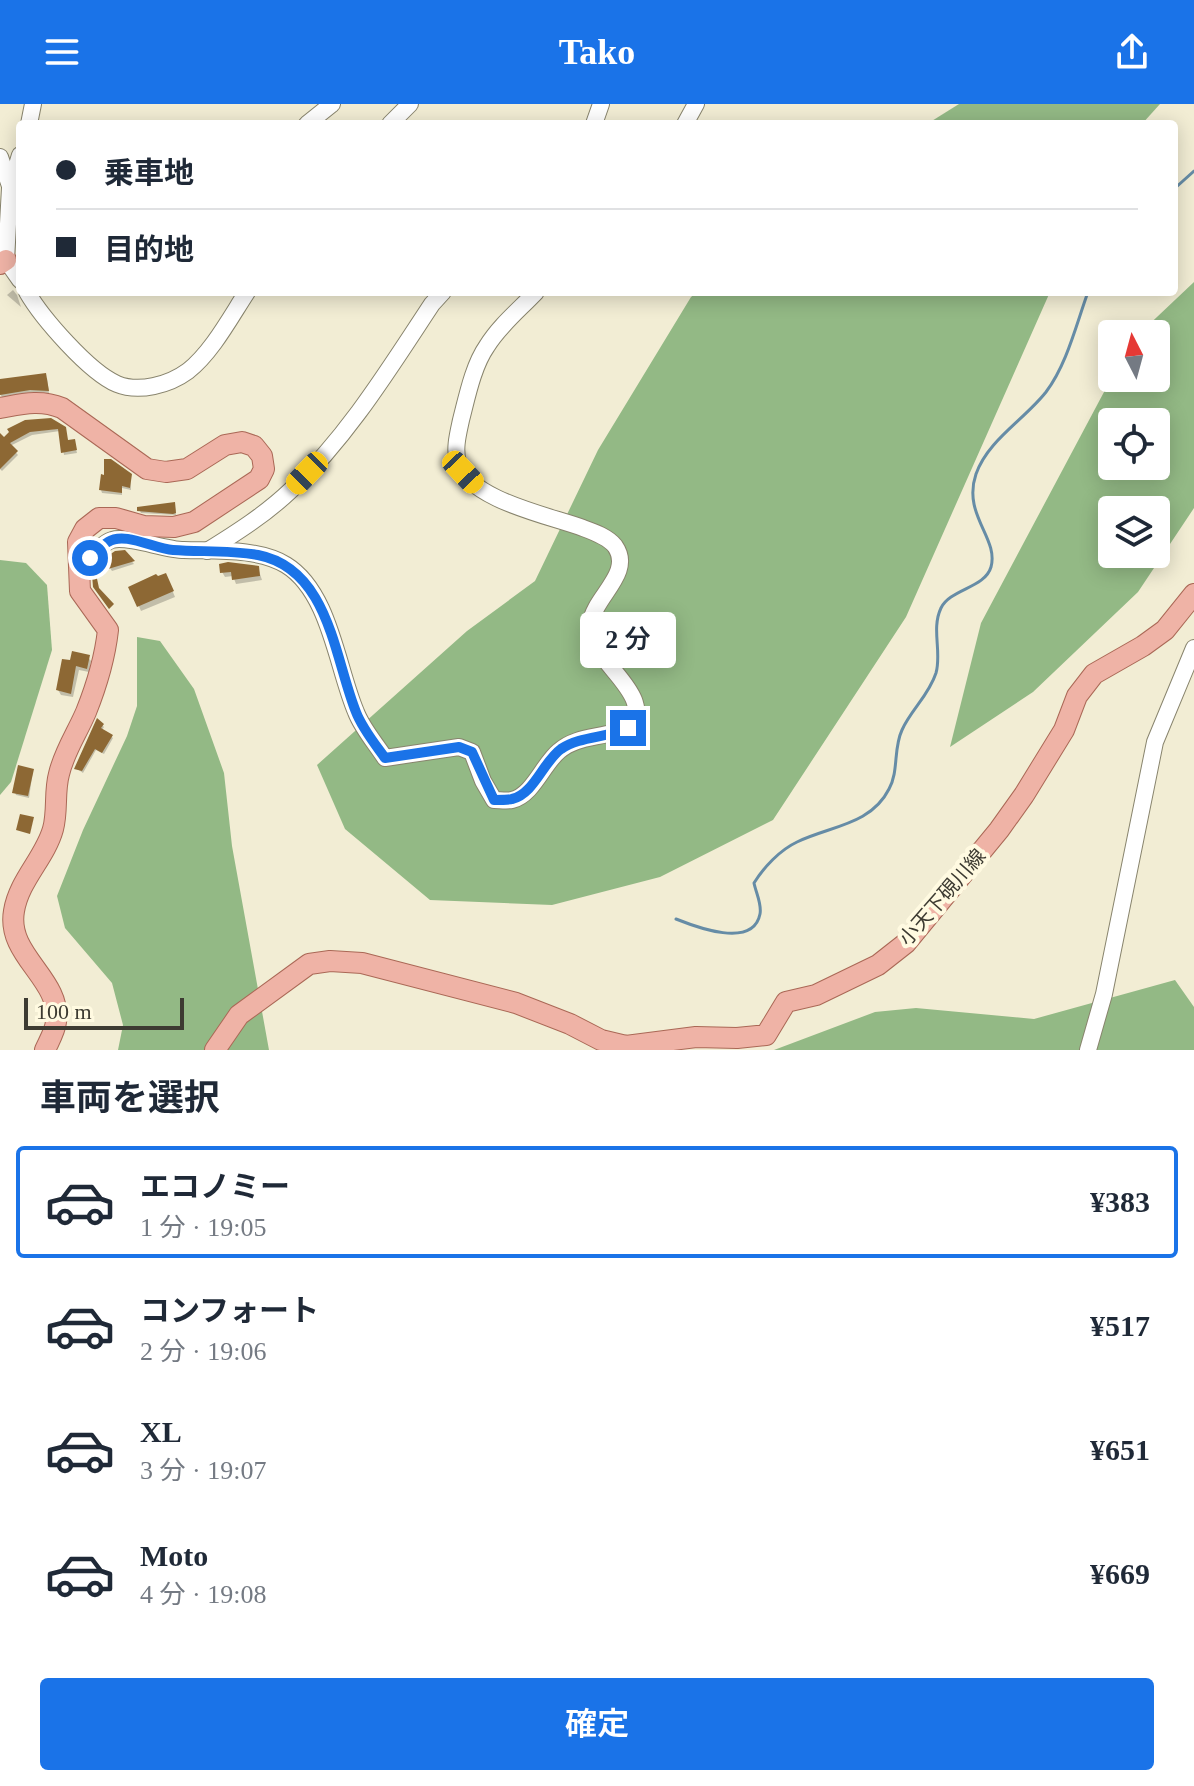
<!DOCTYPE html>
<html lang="ja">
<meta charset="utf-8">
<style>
:root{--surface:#fff;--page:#f6f6f7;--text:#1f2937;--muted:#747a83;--line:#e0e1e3;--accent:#1a73e8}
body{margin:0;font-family:"Times New Roman","Noto Sans JP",serif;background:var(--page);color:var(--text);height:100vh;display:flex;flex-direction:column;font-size:30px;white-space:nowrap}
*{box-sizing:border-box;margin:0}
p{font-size:26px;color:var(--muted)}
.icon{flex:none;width:44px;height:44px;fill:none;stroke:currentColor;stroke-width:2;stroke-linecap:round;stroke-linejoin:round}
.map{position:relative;height:946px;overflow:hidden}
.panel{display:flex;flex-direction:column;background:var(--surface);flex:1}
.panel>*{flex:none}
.guide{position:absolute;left:16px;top:16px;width:1162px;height:176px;border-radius:8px;box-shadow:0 4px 20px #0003;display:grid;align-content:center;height:176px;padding:0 40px;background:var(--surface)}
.needle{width:52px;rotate:354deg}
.tools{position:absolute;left:1098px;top:216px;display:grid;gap:16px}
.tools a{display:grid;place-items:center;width:72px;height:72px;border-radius:8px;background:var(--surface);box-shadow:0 4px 20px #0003;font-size:40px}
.scale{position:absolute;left:24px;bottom:20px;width:160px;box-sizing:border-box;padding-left:8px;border:4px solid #3d3b32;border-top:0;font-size:22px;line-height:28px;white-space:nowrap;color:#3d3b32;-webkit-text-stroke:6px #fffae1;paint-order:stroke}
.end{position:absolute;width:36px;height:36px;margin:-18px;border:10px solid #1a73e8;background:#fff;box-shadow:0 0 0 4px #fff}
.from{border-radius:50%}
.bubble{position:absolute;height:56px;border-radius:8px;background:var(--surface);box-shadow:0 4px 20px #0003;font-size:26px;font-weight:600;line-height:56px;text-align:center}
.car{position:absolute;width:24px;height:48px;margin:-24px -12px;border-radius:10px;box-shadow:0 0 6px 2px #0007;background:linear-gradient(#f5c518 24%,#345 0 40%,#f5c518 0 76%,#345 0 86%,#f5c518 0)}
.guide b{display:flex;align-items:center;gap:28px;height:76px;font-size:30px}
.guide b+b{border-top:2px solid var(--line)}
.guide i{width:20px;height:20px;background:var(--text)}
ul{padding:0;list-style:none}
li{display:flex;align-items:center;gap:24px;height:112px;margin:0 16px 12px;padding:0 24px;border:4px solid transparent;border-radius:8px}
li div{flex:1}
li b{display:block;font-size:30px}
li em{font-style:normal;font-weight:600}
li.selected{border-color:var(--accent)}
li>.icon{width:72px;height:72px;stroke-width:1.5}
h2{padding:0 40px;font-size:36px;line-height:96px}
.button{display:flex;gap:16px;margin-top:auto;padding:16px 40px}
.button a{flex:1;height:92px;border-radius:8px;background:var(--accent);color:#fff;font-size:32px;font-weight:600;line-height:92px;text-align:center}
header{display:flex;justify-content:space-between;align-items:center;height:104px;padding:0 40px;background:var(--accent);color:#fff;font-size:36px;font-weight:600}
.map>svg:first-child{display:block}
.forest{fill:#93b985;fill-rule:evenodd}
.shadow{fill:#0003}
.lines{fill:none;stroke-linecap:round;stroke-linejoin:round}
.stream{stroke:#668ca6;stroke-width:3}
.building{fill:#8d6834}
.minor-casing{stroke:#88846d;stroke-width:18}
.major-casing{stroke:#aa6856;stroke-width:22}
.minor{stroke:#fff;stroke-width:16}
.major{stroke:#efb3a6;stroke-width:20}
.route{stroke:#1a73e8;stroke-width:10}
.labels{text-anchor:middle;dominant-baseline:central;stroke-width:8;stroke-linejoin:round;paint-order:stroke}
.street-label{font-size:20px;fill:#3d3b32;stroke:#fffae1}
</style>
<header><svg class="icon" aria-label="menu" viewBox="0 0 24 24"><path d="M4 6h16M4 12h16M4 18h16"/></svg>Tako<svg class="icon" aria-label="share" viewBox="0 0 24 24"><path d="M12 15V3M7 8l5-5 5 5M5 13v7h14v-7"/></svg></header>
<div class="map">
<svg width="1194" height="946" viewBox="0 0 1194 946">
<rect width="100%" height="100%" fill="#f2edd4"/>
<g class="forest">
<path d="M 959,0 L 1160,0 L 1142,20 L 927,20 Z"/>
<path d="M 1194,178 L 1194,404 L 1138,488 L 1033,588 L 950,643 L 981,519 L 1112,273 L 1156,274 L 1156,230 L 1139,230 ZM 1156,318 L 1156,362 L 1112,362 L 1112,318 ZM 1156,406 L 1156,450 L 1112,450 L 1112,406 Z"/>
<path d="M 697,188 L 1050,188 L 906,513 L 773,716 L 660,773 L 552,801 L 430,796 L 345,725 L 317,661 L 467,527 L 535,477 L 598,346 L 691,193 Z"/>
<path d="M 0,456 L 26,459 L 47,481 L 52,546 L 11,678 L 0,691 Z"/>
<path d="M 137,533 L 160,537 L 194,585 L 224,669 L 232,742 L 269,946 L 118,946 L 123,921 L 112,879 L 65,824 L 57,792 L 83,726 L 127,632 L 137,602 Z"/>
<path d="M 1175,876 L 1194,903 L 1194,946 L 774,946 L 875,908 L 916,904 L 1034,915 Z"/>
</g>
<g class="shadow">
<path d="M 13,186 L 17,191 L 21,203 L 7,191 Z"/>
<path d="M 47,274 L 49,289 L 32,288 L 2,293 L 0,290 L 0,278 Z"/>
<path d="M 65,324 L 68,338 L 74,337 L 77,349 L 64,351 L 60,327 L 32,331 L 10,342 L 18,351 L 2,367 L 0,365 L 0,340 L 11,329 Z"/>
<path d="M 130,371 L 131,386 L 122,384 L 122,391 L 102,389 L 101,386 Z"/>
<path d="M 175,403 L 176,411 L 141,409 L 139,405 Z"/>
<path d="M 124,448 L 134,460 L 112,467 L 110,464 Z"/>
<path d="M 258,464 L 262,476 L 236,480 L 233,472 L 225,473 L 222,468 Z"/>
<path d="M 168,476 L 175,493 L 141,507 L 131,484 Z"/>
<path d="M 88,553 L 91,557 L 89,568 L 79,566 L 73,593 L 61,591 L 58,586 L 64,557 Z"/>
<path d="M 98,617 L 104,623 L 102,626 L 113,634 L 104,650 L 96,646 L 83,669 L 76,664 Z"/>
<path d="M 33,666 L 29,694 L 16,691 L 15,688 Z"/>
</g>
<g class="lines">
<g class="stream">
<path d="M 1174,85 L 1194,67"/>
<path d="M 676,815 C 696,823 753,845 760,810 C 762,800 756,789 754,779 C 764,763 780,746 797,738 C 830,722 871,721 889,685 C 899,667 893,645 902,626 C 911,606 929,591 936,569 C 942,548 931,525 941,504 C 950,485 985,484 991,463 C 999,434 962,411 976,370 C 988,336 1024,316 1046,288 C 1067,260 1076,221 1088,188"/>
</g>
</g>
<g class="building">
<path d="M 46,269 L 49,287 L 30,286 L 0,291 L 0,275 Z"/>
<path d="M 51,314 L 66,323 L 68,336 L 75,335 L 77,346 L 61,349 L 58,325 L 30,328 L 10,339 L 18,347 L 0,365 L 0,329 L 4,333 L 9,328 L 7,325 L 25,316 Z"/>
<path d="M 104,355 L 111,355 L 132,370 L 130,384 L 122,382 L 122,389 L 99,386 L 101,370 L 104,371 Z"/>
<path d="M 175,398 L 176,409 L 173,410 L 137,407 L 137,403 Z"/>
<path d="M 125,446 L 135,457 L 108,465 L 105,454 L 115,447 Z"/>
<path d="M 228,458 L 259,462 L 260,472 L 232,476 L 231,468 L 220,469 L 219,460 Z"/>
<path d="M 166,469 L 174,487 L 137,503 L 128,483 L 156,470 L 158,472 Z"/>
<path d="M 96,470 L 99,484 L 114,500 L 109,505 L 93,483 L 92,471 Z"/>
<path d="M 72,547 L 90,551 L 87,565 L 76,562 L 71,590 L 56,586 L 62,555 L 70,556 Z"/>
<path d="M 97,614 L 104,620 L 101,624 L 113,631 L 102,649 L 95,645 L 82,667 L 74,665 Z"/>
<path d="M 18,661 L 34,665 L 28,692 L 12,689 Z"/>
<path d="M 20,710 L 34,713 L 30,730 L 16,726 Z"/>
</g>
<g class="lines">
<defs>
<g id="minor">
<path d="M 29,20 L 33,0"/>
<path d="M 307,20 L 332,0"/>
<path d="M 390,20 L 410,0"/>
<path d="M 594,20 L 601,0"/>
<path d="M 685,20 L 696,0"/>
<path d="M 20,51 L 10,84 L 6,156 L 20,176"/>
<path d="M 0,53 L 10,82"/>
<path d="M 27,188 C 42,214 89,268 117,280 C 139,289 169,281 188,267 C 212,248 230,214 247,188"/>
<path d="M 207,447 C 236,429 266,410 291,386 C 348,332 389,265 432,200 L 443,188"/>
<path d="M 77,457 C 96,453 99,440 112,436 C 127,431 165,446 184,446 C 216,447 258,444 286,461 C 330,488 337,564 356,608 C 362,624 376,640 385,654 L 459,643 L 472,648 L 483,677 L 494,696 C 499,696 508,697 512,696 C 533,691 543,660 559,647 C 582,627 614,638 638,614 C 637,608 636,601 634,596 C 624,570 587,548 591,518 C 594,493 634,469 615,442 C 608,433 594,428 583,424 C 551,412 468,396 458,358 C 454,345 458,330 461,316 C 467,293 473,262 487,242 C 500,221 520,205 536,188"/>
<path d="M 1088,946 L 1104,890 L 1155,638 L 1194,544"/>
</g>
<g id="major">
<path d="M 0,160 L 6,156"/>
<path d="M 0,304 C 22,300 40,295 62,304 L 147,365 L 166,368 L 187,365 L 225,341 L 242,338 L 254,342 L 262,352 L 264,365 L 259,375 L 194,418 L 174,423 L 144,422 L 116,414 L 99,414 L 85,425 L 78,438 L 80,487 L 108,526 C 105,553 96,583 86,608 C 77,629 64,648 59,670 C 54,688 58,707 53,725 C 45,754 19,776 14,807 C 6,852 62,875 56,918 C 55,927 49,937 45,946"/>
<path d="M 215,946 L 239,911 L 309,860 L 330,857 L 362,859 L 516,899 L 570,920 L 601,936 L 626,942 L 696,933 L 737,934 L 766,931 L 786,898 L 816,891 L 878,861 L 906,839 L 999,726 L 1024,691 L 1064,626 L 1077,592 L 1094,570 L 1143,542 L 1165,526 L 1194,490"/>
</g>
</defs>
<use href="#minor" class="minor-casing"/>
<use href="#major" class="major-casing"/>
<use href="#minor" class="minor"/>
<use href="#major" class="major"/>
</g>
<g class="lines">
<path class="route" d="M 90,454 C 95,449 101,442 108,438 C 125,427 154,445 173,446 C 201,448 230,446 258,451 C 329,465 334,553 356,608 C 362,624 375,640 385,654 L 459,643 L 472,648 L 494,696 C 499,696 509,696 512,695 C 534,690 543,658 561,645 C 580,632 607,634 628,624"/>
</g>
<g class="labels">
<g class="street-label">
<text transform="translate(942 793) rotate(-49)">小天下硯川線</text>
</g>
</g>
</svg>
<div class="tools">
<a><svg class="needle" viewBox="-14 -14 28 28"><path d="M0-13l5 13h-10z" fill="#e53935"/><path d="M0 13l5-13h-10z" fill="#747a83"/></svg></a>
<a><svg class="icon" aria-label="locate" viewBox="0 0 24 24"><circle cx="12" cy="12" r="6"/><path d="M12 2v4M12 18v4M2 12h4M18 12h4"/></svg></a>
<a><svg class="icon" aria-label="layers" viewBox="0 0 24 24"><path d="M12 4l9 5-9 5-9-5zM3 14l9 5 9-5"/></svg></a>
</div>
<div class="scale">100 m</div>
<i class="end from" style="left:90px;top:454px"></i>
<i class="end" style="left:628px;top:624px"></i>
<div class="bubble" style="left:580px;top:508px;width:96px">2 分</div>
<i class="car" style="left:463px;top:368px;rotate:137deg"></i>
<i class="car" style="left:307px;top:369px;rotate:224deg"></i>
<div class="guide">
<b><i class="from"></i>乗車地</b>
<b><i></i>目的地</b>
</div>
</div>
<section class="panel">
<h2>車両を選択</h2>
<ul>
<li class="selected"><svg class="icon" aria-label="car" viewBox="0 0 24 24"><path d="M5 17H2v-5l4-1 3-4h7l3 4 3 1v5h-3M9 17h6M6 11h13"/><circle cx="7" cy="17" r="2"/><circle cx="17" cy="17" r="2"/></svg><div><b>エコノミー</b><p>1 分 · 19:05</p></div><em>¥383</em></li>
<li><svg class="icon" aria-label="car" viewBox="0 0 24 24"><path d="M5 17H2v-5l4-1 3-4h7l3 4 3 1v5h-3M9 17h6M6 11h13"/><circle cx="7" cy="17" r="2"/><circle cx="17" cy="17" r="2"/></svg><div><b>コンフォート</b><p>2 分 · 19:06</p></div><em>¥517</em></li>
<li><svg class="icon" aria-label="car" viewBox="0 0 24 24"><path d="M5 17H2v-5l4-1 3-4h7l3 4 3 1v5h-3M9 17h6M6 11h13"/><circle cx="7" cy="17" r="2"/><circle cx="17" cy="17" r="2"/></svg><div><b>XL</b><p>3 分 · 19:07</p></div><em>¥651</em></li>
<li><svg class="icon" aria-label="car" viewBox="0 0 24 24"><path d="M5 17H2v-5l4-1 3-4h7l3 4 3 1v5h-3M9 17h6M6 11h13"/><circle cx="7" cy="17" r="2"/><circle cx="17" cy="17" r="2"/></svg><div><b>Moto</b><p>4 分 · 19:08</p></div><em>¥669</em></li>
</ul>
<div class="button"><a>確定</a></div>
</section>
